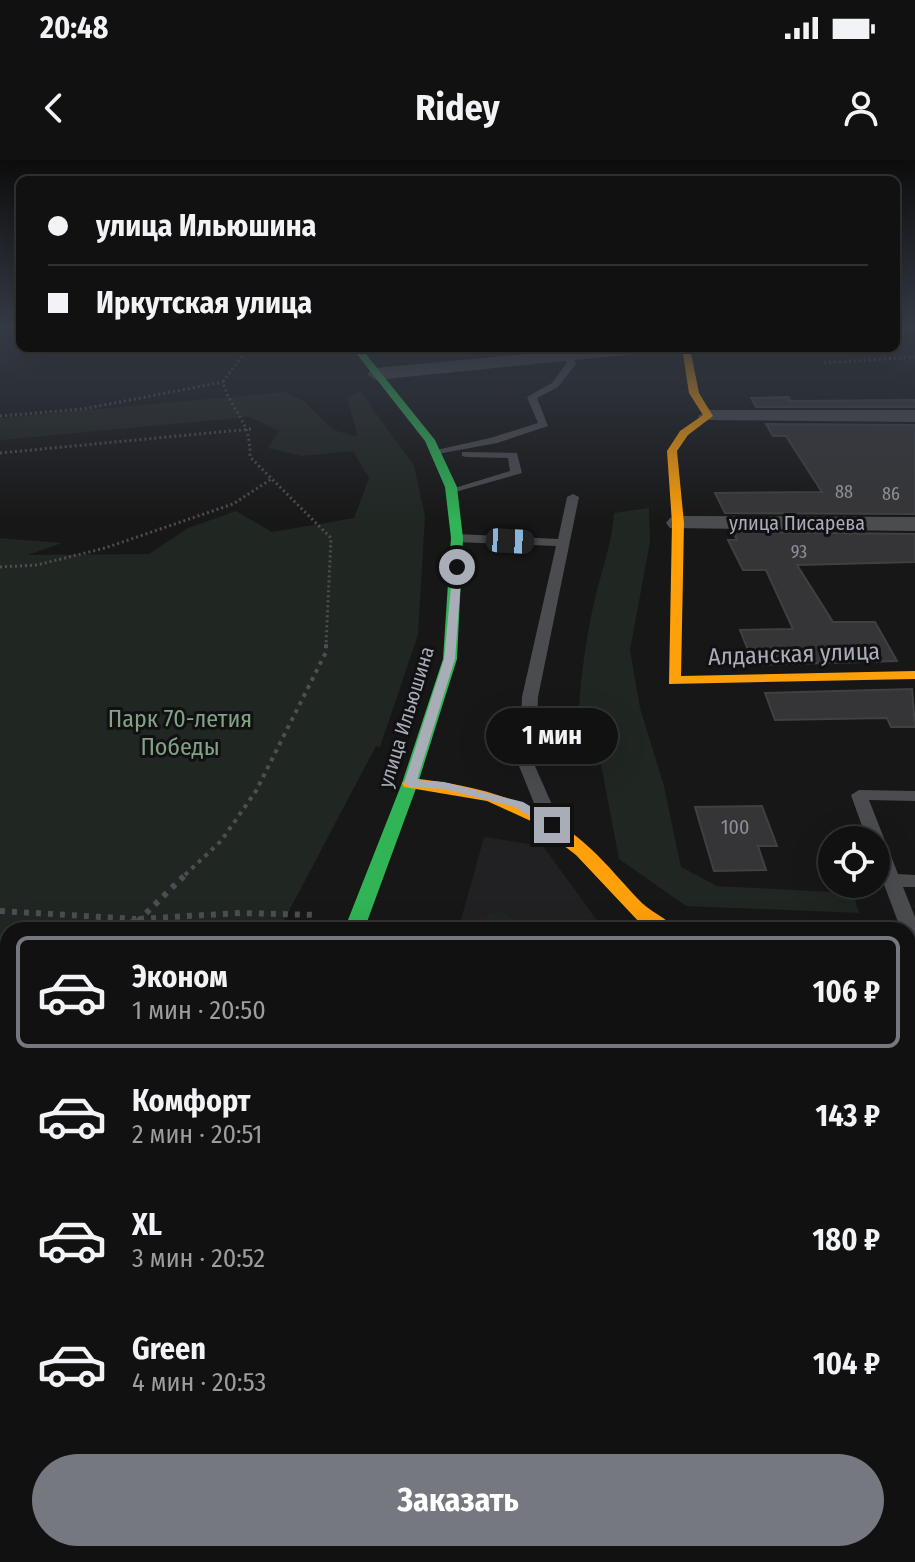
<!DOCTYPE html>
<html lang="ru">
<meta charset="utf-8">
<style>
:root{--surface:#111;--page:#1a1a1a;--text:#f1f3f6;--muted:#9c9d9f;--line:#303131;--accent:#767880}
body{margin:0;font-family:"Fira Sans Condensed",sans-serif;background:var(--page);color:var(--text);height:100vh;display:flex;flex-direction:column;font-size:30px;white-space:nowrap}
*{box-sizing:border-box;margin:0}
p{font-size:26px;color:var(--muted)}
.icon{flex:none;width:44px;height:44px;fill:none;stroke:currentColor;stroke-width:2;stroke-linecap:round;stroke-linejoin:round}
.map{position:relative;flex:1;overflow:hidden}
.side{position:absolute;left:0px;top:762px;width:916px;height:640px;display:flex;flex-direction:column;background:var(--surface);border-radius:24px 24px 0 0;box-shadow:0 8px 32px #0002,0 0 0 2px var(--line)}
.side>*{flex:none}
.hud{position:absolute;left:16px;top:16px;width:884px;height:176px;border-radius:12px;box-shadow:0 8px 32px #0002,0 0 0 2px var(--line);display:grid;align-content:center;height:176px;padding:0 32px;background:var(--surface)}
.fabs{position:absolute;left:818px;top:666px;display:grid;gap:16px}
.fabs a{display:grid;place-items:center;width:72px;height:72px;border-radius:50%;background:var(--surface);box-shadow:0 8px 32px #0002,0 0 0 2px var(--line);font-size:40px}
.end{position:absolute;width:36px;height:36px;margin:-18px;border:10px solid #a9adb8;background:#111;box-shadow:0 0 0 4px #111}
.from{border-radius:50%}
.bubble{position:absolute;height:56px;border-radius:28px;background:var(--surface);box-shadow:0 8px 32px #0002,0 0 0 2px var(--line);font-size:26px;font-weight:700;line-height:56px;text-align:center}
.car{position:absolute;width:24px;height:48px;margin:-24px -12px;border-radius:10px;box-shadow:0 0 6px 2px #0007;background:linear-gradient(#222 24%,#8ab4d8 0 40%,#222 0 76%,#8ab4d8 0 86%,#222 0)}
.hud b{display:flex;align-items:center;gap:28px;height:76px;font-size:30px}
.hud b+b{border-top:2px solid var(--line)}
.hud i{width:20px;height:20px;background:var(--text)}
ul{padding:14px 0 0;list-style:none}
li{display:flex;align-items:center;gap:24px;height:112px;margin:0 16px 12px;padding:0 16px;border:4px solid transparent;border-radius:12px}
li div{flex:1}
li b{display:block;font-size:30px}
li em{font-style:normal;font-weight:700}
li.active{border-color:var(--accent)}
li>.icon{width:72px;height:72px;stroke-width:1.5}
.cta{display:flex;gap:16px;margin-top:auto;padding:16px 32px}
.cta a{flex:1;height:92px;border-radius:48px;background:var(--accent);color:#fff;font-size:32px;font-weight:700;line-height:92px;text-align:center}
.status{display:flex;justify-content:space-between;align-items:center;height:56px;padding:0 40px;background:var(--surface);direction:ltr}
.status svg{height:22px;fill:currentColor}
header{display:flex;justify-content:space-between;align-items:center;height:104px;padding:0 32px;background:var(--surface);font-size:36px;font-weight:700}
.map>svg:first-child{display:block}
.built{fill:#212123}
.green{fill:#202621}
.building{fill:#353537;stroke:#404043;stroke-width:2}
.lines{fill:none;stroke-linecap:round;stroke-linejoin:round}
.path-far3{stroke:#4d4e52;stroke-width:3;stroke-dasharray:2 3;stroke-linecap:butt}
.path-far2{stroke:#4d4e52;stroke-width:4;stroke-dasharray:4 5;stroke-linecap:butt}
.path-far1{stroke:#4d4e52;stroke-width:6;stroke-dasharray:5 7;stroke-linecap:butt}
.path{stroke:#4d4e52;stroke-width:7;stroke-dasharray:6 9;stroke-linecap:butt}
.lane{fill:#4b4c50;fill-rule:evenodd}
.street{fill:#4b4c50;fill-rule:evenodd}
.fast{fill:#30b455;fill-rule:evenodd}
.slow{fill:#ff9f0a;fill-rule:evenodd}
.route{fill:#a9adb8}
.labels{text-anchor:middle;dominant-baseline:central;stroke-width:6;stroke-linejoin:round;paint-order:stroke}
.far-number-label{font-size:18px;fill:#8c8f98}
.far-street-label{font-size:20px;fill:#a9adb8;stroke:#111113}
.number-label{font-size:20px;fill:#8c8f98}
.street-label{font-size:24px;fill:#a9adb8;stroke:#111113}
.park-label{font-size:24px;fill:#81a285;stroke:#111113}
</style>
<div class="status"><b>20:48</b><svg viewBox="0 0 49 12"><path d="M0 12V9h3v3zM5 12V6h3v6zM10 12V3h3v9zM15 12V0h3v12zM26 1h20v11H26zM47 4h2v5h-2z"/></svg></div>
<header><svg class="icon" aria-label="back" viewBox="0 0 24 24"><path d="M15 5l-7 7 7 7"/></svg>Ridey<svg class="icon" aria-label="person" viewBox="0 0 24 24"><circle cx="12" cy="8" r="4"/><path d="M4 21q1-7 8-7t8 7"/></svg></header>
<div class="map">
<svg width="915" height="1402" viewBox="0 0 915 1402">
<rect width="100%" height="100%" fill="#171717"/>
<g class="built">
<path d="M 484,677 L 543,686 L 604,770 L 458,770 Z"/>
<path d="M 908,1359 L 915,1359 L 915,1402 L 482,1402 L 482,1394 L 908,1394 Z"/>
</g>
<g class="green">
<path d="M 360,231 L 414,306 L 425,356 L 418,475 L 380,587 L 376,586 L 279,770 L 8,770 L 8,1281 L 0,1296 L 0,378 L 62,383 L 28,395 L 149,394 L 188,368 L 236,351 L 272,372 L 354,358 L 369,318 L 353,291 L 302,296 L 268,288 L 279,271 L 249,257 L 0,280 L 0,258 L 284,232 L 304,241 L 333,270 L 358,277 L 347,238 Z"/>
<path d="M 649,348 L 650,382 L 630,490 L 640,548 L 664,626 L 681,707 L 717,726 L 853,733 L 859,753 L 686,746 L 619,699 L 601,605 L 577,581 C 579,533 584,485 595,438 C 602,409 612,383 614,353 Z"/>
<path d="M 501,751 L 532,770 L 453,770 Z"/>
<path d="M 324,1394 L 569,1394 L 568,1402 L 319,1402 Z"/>
</g>
<g class="building">
<path d="M 788,237 L 791,241 L 915,240 L 915,247 L 756,247 L 751,238 Z"/>
<path d="M 766,264 L 915,265 L 915,354 L 725,353 L 715,333 L 822,332 L 786,276 L 773,276 Z"/>
<path d="M 733,372 L 915,374 L 915,402 L 797,405 L 833,462 L 875,462 L 897,501 L 754,505 L 740,470 L 793,469 L 766,410 L 743,410 L 728,380 L 737,380 Z"/>
<path d="M 912,529 L 915,567 L 891,567 L 887,558 L 775,560 L 765,533 Z"/>
<path d="M 762,646 L 777,686 L 758,686 L 766,710 L 714,711 L 695,647 Z"/>
</g>
<g class="lines">
<g class="path-far3">
<path d="M 248,188 L 223,222 C 232,254 251,259 250,297 L 331,378 L 326,484"/>
<path d="M 824,203 L 915,197"/>
<path d="M 0,256 L 83,249 L 223,222"/>
<path d="M 0,293 L 251,269"/>
<path d="M 0,407 L 37,405 L 105,388 L 233,344 L 273,318"/>
</g>
<path class="path-far2" d="M 185,715 L 221,681 L 256,631 L 326,492 L 326,482"/>
<g class="path-far1">
<path d="M 0,751 L 136,759"/>
<path d="M 118,770 L 137,759 L 240,753 L 317,755"/>
<path d="M 129,770 L 187,713"/>
<path d="M 0,838 L 8,833"/>
<path d="M 0,947 L 8,936"/>
</g>
<path class="path" d="M 0,1216 L 8,1216"/>
<g class="lane">
<path d="M 566,194 L 572,194 L 576,204 L 558,227 L 537,238 L 548,266 L 497,283 L 432,295 L 432,291 L 490,278 L 538,263 L 527,237 L 552,223 L 566,204 Z"/>
<path d="M 462,292 L 517,293 L 522,313 L 448,334 L 448,330 L 510,311 L 508,298 L 466,297 L 462,296 Z"/>
<path d="M 573,334 L 579,337 L 538,537 L 535,606 L 560,663 L 551,668 L 542,663 L 519,606 L 522,537 L 556,386 L 457,382 L 451,378 L 457,374 L 558,379 L 567,337 Z"/>
<path d="M 859,630 L 915,631 L 915,641 L 869,640 L 898,714 L 915,715 L 915,727 L 903,727 L 915,757 L 915,789 L 908,787 L 908,770 L 901,770 L 876,703 L 876,680 L 867,680 L 851,635 Z"/>
<rect x="908" y="1050" width="7" height="22"/>
<path d="M 563,1394 L 593,1394 L 592,1402 L 562,1402 Z"/>
<path d="M 787,1394 L 817,1394 L 818,1402 L 788,1402 Z"/>
</g>
<g class="street">
<path d="M 896,167 L 915,167 L 915,172 L 896,171 Z"/>
<path d="M 590,188 L 654,188 L 645,193 L 376,220 L 367,214 L 376,208 Z"/>
<path d="M 708,250 L 915,250 L 915,262 L 701,260 L 698,256 Z"/>
<path d="M 678,356 L 915,357 L 915,371 L 670,368 L 666,363 L 670,358 Z"/>
<rect x="908" y="784" width="7" height="28"/>
</g>
<path class="fast" d="M 352,188 L 361,188 L 435,280 L 457,327 L 463,378 L 457,499 L 418,623 L 364,770 L 344,770 L 402,623 L 443,499 L 451,378 L 445,327 L 425,281 Z"/>
<g class="slow">
<path d="M 682,188 L 690,188 L 699,233 L 713,256 L 688,275 L 677,291 L 684,363 L 681,516 L 915,511 L 915,519 L 669,524 L 672,363 L 667,291 L 680,271 L 703,255 L 689,233 Z"/>
<path d="M 410,618 C 478,625 540,641 591,689 C 608,705 622,722 638,739 C 648,751 668,758 676,770 L 650,770 L 641,764 L 576,695 L 533,662 L 487,641 L 404,627 L 402,623 Z"/>
<path d="M 99,1394 L 129,1394 L 126,1402 L 96,1402 Z"/>
</g>
</g>
<linearGradient id="sky" x2="0" y2="1"><stop stop-color="#0d0d0d"/><stop offset="0.46" stop-color="#363c47"/><stop offset="1" stop-color="#363c47" stop-opacity="0"/></linearGradient>
<rect width="915" height="363" fill="url(#sky)"/>
<path class="route" d="M 457,404 L 462,407 L 455,499 L 417,620 L 444,622 L 523,642 L 557,662 L 557,668 L 548,668 L 515,647 L 444,629 L 410,627 L 404,623 L 444,499 L 453,407 Z"/>
<g class="labels">
<g class="far-number-label">
<text x="844" y="332">88</text>
<text x="891" y="334">86</text>
<text x="799" y="392">93</text>
</g>
<g class="far-street-label">
<text x="797" y="363">улица Писарева</text>
<text transform="translate(406 557) rotate(-73)">улица Ильюшина</text>
</g>
<g class="number-label">
<text x="735" y="667">100</text>
</g>
<g class="street-label">
<text transform="translate(794 494) rotate(-2)">Алданская улица</text>
</g>
<g class="park-label">
<text x="180" y="559">Парк 70-летия<tspan x="180" dy="28">Победы</tspan></text>
</g>
</g>
</svg>
<div class="fabs">
<a><svg class="icon" aria-label="locate" viewBox="0 0 24 24"><circle cx="12" cy="12" r="6"/><path d="M12 2v4M12 18v4M2 12h4M18 12h4"/></svg></a>
</div>
<i class="end from" style="left:457px;top:407px"></i>
<i class="end" style="left:552px;top:665px"></i>
<div class="bubble" style="left:486px;top:548px;width:132px">1 мин</div>
<i class="car" style="left:510px;top:381px;rotate:93deg"></i>
<div class="hud">
<b><i class="from"></i>улица Ильюшина</b>
<b><i></i>Иркутская улица</b>
</div>
<section class="side">
<ul>
<li class="active"><svg class="icon" aria-label="car" viewBox="0 0 24 24"><path d="M5 17H2v-5l4-1 3-4h7l3 4 3 1v5h-3M9 17h6M6 11h13"/><circle cx="7" cy="17" r="2"/><circle cx="17" cy="17" r="2"/></svg><div><b>Эконом</b><p>1 мин · 20:50</p></div><em>106 ₽</em></li>
<li><svg class="icon" aria-label="car" viewBox="0 0 24 24"><path d="M5 17H2v-5l4-1 3-4h7l3 4 3 1v5h-3M9 17h6M6 11h13"/><circle cx="7" cy="17" r="2"/><circle cx="17" cy="17" r="2"/></svg><div><b>Комфорт</b><p>2 мин · 20:51</p></div><em>143 ₽</em></li>
<li><svg class="icon" aria-label="car" viewBox="0 0 24 24"><path d="M5 17H2v-5l4-1 3-4h7l3 4 3 1v5h-3M9 17h6M6 11h13"/><circle cx="7" cy="17" r="2"/><circle cx="17" cy="17" r="2"/></svg><div><b>XL</b><p>3 мин · 20:52</p></div><em>180 ₽</em></li>
<li><svg class="icon" aria-label="car" viewBox="0 0 24 24"><path d="M5 17H2v-5l4-1 3-4h7l3 4 3 1v5h-3M9 17h6M6 11h13"/><circle cx="7" cy="17" r="2"/><circle cx="17" cy="17" r="2"/></svg><div><b>Green</b><p>4 мин · 20:53</p></div><em>104 ₽</em></li>
</ul>
<div class="cta"><a>Заказать</a></div>
</section>
</div>
